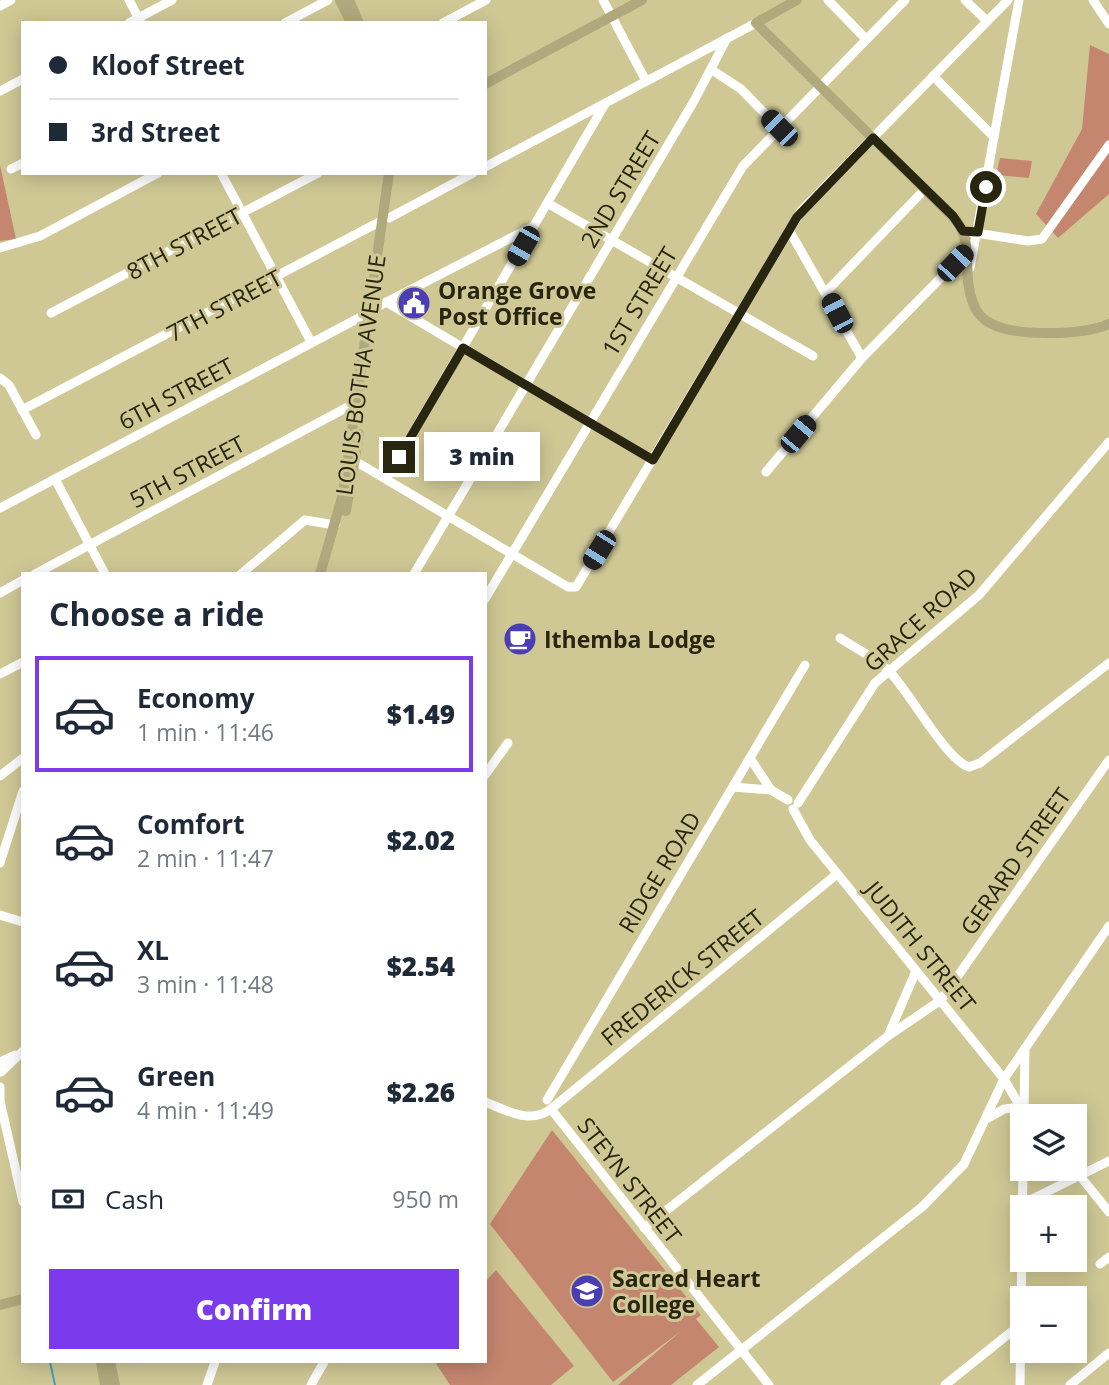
<!DOCTYPE html>
<meta charset="utf-8">
<style>
:root{--surface:#fff;--page:#f2f2f3;--text:#1f2937;--muted:#747a83;--line:#e0e1e3;--accent:#7c3aed}
body{margin:0;font-family:"Open Sans",sans-serif;background:var(--page);color:var(--text);height:100vh;display:flex;flex-direction:column;font-size:26px;white-space:nowrap}
*{box-sizing:border-box;margin:0}
p{font-size:23px;color:var(--muted)}
.icon{flex:none;width:38px;height:38px;fill:none;stroke:currentColor;stroke-width:2;stroke-linecap:round;stroke-linejoin:round}
.map{position:relative;flex:1;overflow:hidden}
.side{position:absolute;left:21px;top:572px;width:466px;height:791px;display:flex;flex-direction:column;background:var(--surface);border-radius:0px;box-shadow:0 4px 18px #0003}
.side>*{flex:none}
.top-card{position:absolute;left:21px;top:21px;width:466px;height:154px;border-radius:0px;box-shadow:0 4px 18px #0003;display:grid;align-content:center;height:154px;padding:0 28px;background:var(--surface)}
.controls{position:absolute;left:1010px;top:1104px;display:grid;gap:14px}
.controls a{display:grid;place-items:center;width:77px;height:77px;border-radius:0px;background:var(--surface);box-shadow:0 4px 18px #0003;font-size:35px}
.end{position:absolute;width:32px;height:32px;margin:-16px;border:9px solid #282511;background:#fff;box-shadow:0 0 0 4px #fff}
.from{border-radius:50%}
.bubble{position:absolute;height:49px;border-radius:0px;background:var(--surface);box-shadow:0 4px 18px #0003;font-size:23px;font-weight:800;line-height:49px;text-align:center}
.car{position:absolute;width:21px;height:42px;margin:-21px -10px;border-radius:9px;box-shadow:0 0 5px 2px #0007;background:linear-gradient(#222 24%,#8ab4d8 0 40%,#222 0 76%,#8ab4d8 0 86%,#222 0)}
.top-card b{display:flex;align-items:center;gap:24px;height:66px;font-size:26px}
.top-card b+b{border-top:2px solid var(--line)}
.top-card i{width:18px;height:18px;background:var(--text)}
ul{padding:0;list-style:none}
li{display:flex;align-items:center;gap:21px;height:116px;margin:0 14px 10px;padding:0 14px;border:4px solid transparent;border-radius:0px}
li div{flex:1}
li b{display:block;font-size:26px}
li em{font-style:normal;font-weight:800}
li.active{border-color:var(--accent)}
li>.icon{width:63px;height:63px;stroke-width:1.5}
h2{padding:0 28px;font-size:32px;line-height:84px}
.pay{display:flex;align-items:center;gap:18px;height:77px;padding:0 28px;font-size:26px}
.pay p{margin-inline-start:auto}
.primary-button{display:flex;gap:14px;margin-top:auto;padding:14px 28px}
.primary-button a{flex:1;height:80px;border-radius:0px;background:var(--accent);color:#fff;font-size:28px;font-weight:800;line-height:80px;text-align:center}
.map>svg:first-child{display:block}
.green{fill:#c5866f}
.lines{fill:none;stroke-linecap:round;stroke-linejoin:round}
.stream{stroke:#429fbc;stroke-width:2}
.minor{stroke:#fff;stroke-width:9}
.major{stroke:#b0a97d;stroke-width:10}
.route{stroke:#282511;stroke-width:9}
.labels{text-anchor:middle;dominant-baseline:central;stroke-width:6;stroke-linejoin:round;paint-order:stroke}
.street-label{font-size:23px;fill:#282511;stroke:#cfc895}
.poi-label{font-size:23px;font-weight:bold;fill:#282511;stroke:#cfc895;text-anchor:start}
</style>
<div class="map">
<svg width="1109" height="1385" viewBox="0 0 1109 1385">
<rect width="100%" height="100%" fill="#cfc895"/>
<g class="green">
<path d="M 1090,45 L 1109,54 L 1109,194 L 1058,238 L 1036,214 L 1082,129 Z"/>
<path d="M 1000,158 L 1032,161 L 1029,178 L 996,175 Z"/>
<path d="M 0,165 L 16,239 L 0,241 Z"/>
<path d="M 552,1130 L 701,1315 L 696,1319 L 719,1347 L 671,1385 L 618,1385 L 681,1331 L 613,1382 L 490,1224 Z"/>
<path d="M 496,1270 L 574,1366 L 551,1385 L 450,1385 L 435,1362 L 485,1362 L 485,1282 Z"/>
</g>
<g class="lines">
<path class="stream" d="M 50,1362 L 55,1385"/>
<g class="minor">
<path d="M 129,0 L 140,21"/>
<path d="M 603,0 L 646,81"/>
<path d="M 828,0 L 866,39"/>
<path d="M 965,0 L 987,21"/>
<path d="M 1093,0 L 1109,24"/>
<path d="M 0,6 L 11,0"/>
<path d="M 129,23 L 172,0"/>
<path d="M 285,23 L 328,0"/>
<path d="M 443,23 L 486,0"/>
<path d="M 712,70 L 741,89 L 779,128"/>
<path d="M 933,76 L 994,137"/>
<path d="M 0,91 L 23,79"/>
<path d="M 485,167 L 756,23"/>
<path d="M 11,169 L 23,163"/>
<path d="M 221,173 L 311,342"/>
<path d="M 549,204 L 813,356"/>
<path d="M 389,218 L 473,173"/>
<path d="M 789,230 L 862,358"/>
<path d="M 963,231 L 1028,241 L 1042,239 L 1109,145"/>
<path d="M 0,248 L 40,236 L 158,173"/>
<path d="M 970,268 L 1019,0"/>
<path d="M 826,292 L 925,189"/>
<path d="M 386,302 L 653,460"/>
<path d="M 377,307 L 534,226"/>
<path d="M 51,313 L 318,173"/>
<path d="M 0,378 L 9,385 L 36,435"/>
<path d="M 22,410 L 383,220"/>
<path d="M 355,461 L 568,587 L 576,587 L 801,211 L 1008,0"/>
<path d="M 766,472 L 862,358 L 969,249"/>
<path d="M 55,479 L 105,574"/>
<path d="M 386,479 L 605,104"/>
<path d="M 0,508 L 370,312"/>
<path d="M 35,574 L 357,402"/>
<path d="M 241,574 L 305,520 L 335,525"/>
<path d="M 414,574 L 694,101 L 727,38"/>
<path d="M 0,593 L 23,580"/>
<path d="M 485,599 L 743,166 L 905,0"/>
<path d="M 840,638 C 855,648 876,658 889,671 C 909,691 946,760 969,767 L 980,763 L 1109,663"/>
<path d="M 0,674 L 23,662"/>
<path d="M 750,758 L 771,790"/>
<path d="M 485,775 L 508,743"/>
<path d="M 0,776 L 23,758"/>
<path d="M 733,787 L 771,790 L 788,800"/>
<path d="M 798,803 L 875,683 L 979,595 L 1109,442"/>
<path d="M 793,809 L 810,840 L 1004,1079 L 1024,1113"/>
<path d="M 0,863 L 23,791"/>
<path d="M 0,915 L 23,922"/>
<path d="M 888,1036 L 916,971"/>
<path d="M 0,1062 L 15,1055"/>
<path d="M 1,1072 L 23,1051"/>
<path d="M 0,1087 L 0,1101 L 23,1202"/>
<path d="M 547,1100 L 805,665"/>
<path d="M 485,1102 C 506,1110 530,1125 551,1109 L 769,1385"/>
<path d="M 551,1109 L 837,874"/>
<path d="M 1024,1111 L 1025,1048"/>
<path d="M 988,1118 L 1004,1109 L 1021,1107"/>
<path d="M 1080,1176 L 1109,1212"/>
<path d="M 1022,1204 L 1109,1161"/>
<path d="M 644,1228 L 888,1036 L 941,1000 L 1109,760"/>
<path d="M 1100,1264 L 1109,1257"/>
<path d="M 207,1385 L 215,1362"/>
<path d="M 311,1385 L 324,1362"/>
<path d="M 697,1385 L 922,1207 L 964,1164 L 1004,1079 L 1109,926"/>
<path d="M 945,1385 L 1021,1324"/>
<path d="M 1020,1385 L 1023,1169"/>
<path d="M 1070,1385 L 1109,1353"/>
</g>
<g class="major">
<path d="M 340,0 L 351,23"/>
<path d="M 349,0 L 359,23"/>
<path d="M 797,0 L 756,23 L 957,221 C 974,247 962,273 972,300 C 975,310 982,320 992,324 C 1017,337 1083,335 1109,324"/>
<path d="M 485,84 L 642,0"/>
<path d="M 346,511 L 359,434"/>
<path d="M 320,574 L 343,494 L 389,173"/>
<path d="M 0,1305 L 23,1299"/>
<path d="M 101,1362 L 105,1385"/>
<path d="M 110,1362 L 115,1385"/>
</g>
</g>
<g class="lines">
<path class="route" d="M 399,457 L 463,348 L 653,460 L 797,217 L 873,138 L 953,216 L 963,231 L 978,232 L 986,187"/>
</g>
<defs>
<symbol id="civic-disc" viewBox="-11 -11 22 22"><circle r="9.5" fill="#4b3db4" stroke="#cfc895"/><path d="M-.6-6.5H3V-4.5H.6V-3L4-1V1h2V6H-6V1h2V-1L-.6-3ZM-1.2 2.5V6h2.4V2.5Z" fill="#fff"/></symbol>
<symbol id="cafe-disc" viewBox="-11 -11 22 22"><circle r="9.5" fill="#4b3db4" stroke="#cfc895"/><path d="M-5.5-4.5H6V0H3Q3 3.5 0 3.5H-2.5Q-5.5 3.5-5.5 0ZM3-3.2v2h1.7v-2ZM-6 4.5H4V6H-6Z" fill="#fff"/></symbol>
<symbol id="school-disc" viewBox="-11 -11 22 22"><circle r="9.5" fill="#4b3db4" stroke="#cfc895"/><path d="M0-5L7-2L0 1L-7-2ZM-4 1L0 2.5L4 1V4Q0 6-4 4Z" fill="#fff"/></symbol>
</defs>
<g fill-rule="evenodd">
<use href="#civic-disc" x="395" y="284" width="38" height="38"/>
<use href="#cafe-disc" x="501" y="620" width="38" height="38"/>
<use href="#school-disc" x="568" y="1272" width="38" height="38"/>
</g>
<g class="labels">
<g class="street-label">
<text transform="translate(620 189) rotate(-59)">2ND STREET</text>
<text transform="translate(184 243) rotate(-28)">8TH STREET</text>
<text transform="translate(639 301) rotate(-59)">1ST STREET</text>
<text transform="translate(224 305) rotate(-28)">7TH STREET</text>
<text transform="translate(360 375) rotate(-82)">LOUIS BOTHA AVENUE</text>
<text transform="translate(176 393) rotate(-28)">6TH STREET</text>
<text transform="translate(187 471) rotate(-28)">5TH STREET</text>
<text transform="translate(920 619) rotate(-42)">GRACE ROAD</text>
<text transform="translate(1015 861) rotate(-55)">GERARD STREET</text>
<text transform="translate(659 872) rotate(-59)">RIDGE ROAD</text>
<text transform="translate(921 946) rotate(51)">JUDITH STREET</text>
<text transform="translate(682 977) rotate(-39)">FREDERICK STREET</text>
<text transform="translate(630 1180) rotate(52)">STEYN STREET</text>
</g>
<g class="poi-label">
<text x="438" y="290">Orange Grove<tspan x="438" dy="26">Post Office</tspan></text>
<text x="544" y="639">Ithemba Lodge</text>
<text x="612" y="1278">Sacred Heart<tspan x="612" dy="26">College</tspan></text>
</g>
</g>
</svg>
<div class="controls">
<a><svg class="icon" aria-label="layers" viewBox="0 0 24 24"><path d="M12 4l9 5-9 5-9-5zM3 14l9 5 9-5"/></svg></a>
<a>+</a>
<a>−</a>
</div>
<i class="end from" style="left:986px;top:187px"></i>
<i class="end" style="left:399px;top:457px"></i>
<div class="bubble" style="left:424px;top:432px;width:116px">3 min</div>
<i class="car" style="left:779px;top:128px;rotate:315deg"></i>
<i class="car" style="left:523px;top:246px;rotate:210deg"></i>
<i class="car" style="left:955px;top:263px;rotate:44deg"></i>
<i class="car" style="left:837px;top:313px;rotate:332deg"></i>
<i class="car" style="left:798px;top:434px;rotate:40deg"></i>
<i class="car" style="left:599px;top:550px;rotate:212deg"></i>
<div class="top-card">
<b><i class="from"></i>Kloof Street</b>
<b><i></i>3rd Street</b>
</div>
<section class="side">
<h2>Choose a ride</h2>
<ul>
<li class="active"><svg class="icon" aria-label="car" viewBox="0 0 24 24"><path d="M5 17H2v-5l4-1 3-4h7l3 4 3 1v5h-3M9 17h6M6 11h13"/><circle cx="7" cy="17" r="2"/><circle cx="17" cy="17" r="2"/></svg><div><b>Economy</b><p>1 min · 11:46</p></div><em>$1.49</em></li>
<li><svg class="icon" aria-label="car" viewBox="0 0 24 24"><path d="M5 17H2v-5l4-1 3-4h7l3 4 3 1v5h-3M9 17h6M6 11h13"/><circle cx="7" cy="17" r="2"/><circle cx="17" cy="17" r="2"/></svg><div><b>Comfort</b><p>2 min · 11:47</p></div><em>$2.02</em></li>
<li><svg class="icon" aria-label="car" viewBox="0 0 24 24"><path d="M5 17H2v-5l4-1 3-4h7l3 4 3 1v5h-3M9 17h6M6 11h13"/><circle cx="7" cy="17" r="2"/><circle cx="17" cy="17" r="2"/></svg><div><b>XL</b><p>3 min · 11:48</p></div><em>$2.54</em></li>
<li><svg class="icon" aria-label="car" viewBox="0 0 24 24"><path d="M5 17H2v-5l4-1 3-4h7l3 4 3 1v5h-3M9 17h6M6 11h13"/><circle cx="7" cy="17" r="2"/><circle cx="17" cy="17" r="2"/></svg><div><b>Green</b><p>4 min · 11:49</p></div><em>$2.26</em></li>
</ul>
<div class="pay"><svg class="icon" aria-label="cash" viewBox="0 0 24 24"><path d="M3 7h18v10H3z"/><circle cx="12" cy="12" r="2"/></svg>Cash<p>950 m</p></div>
<div class="primary-button"><a>Confirm</a></div>
</section>
</div>
